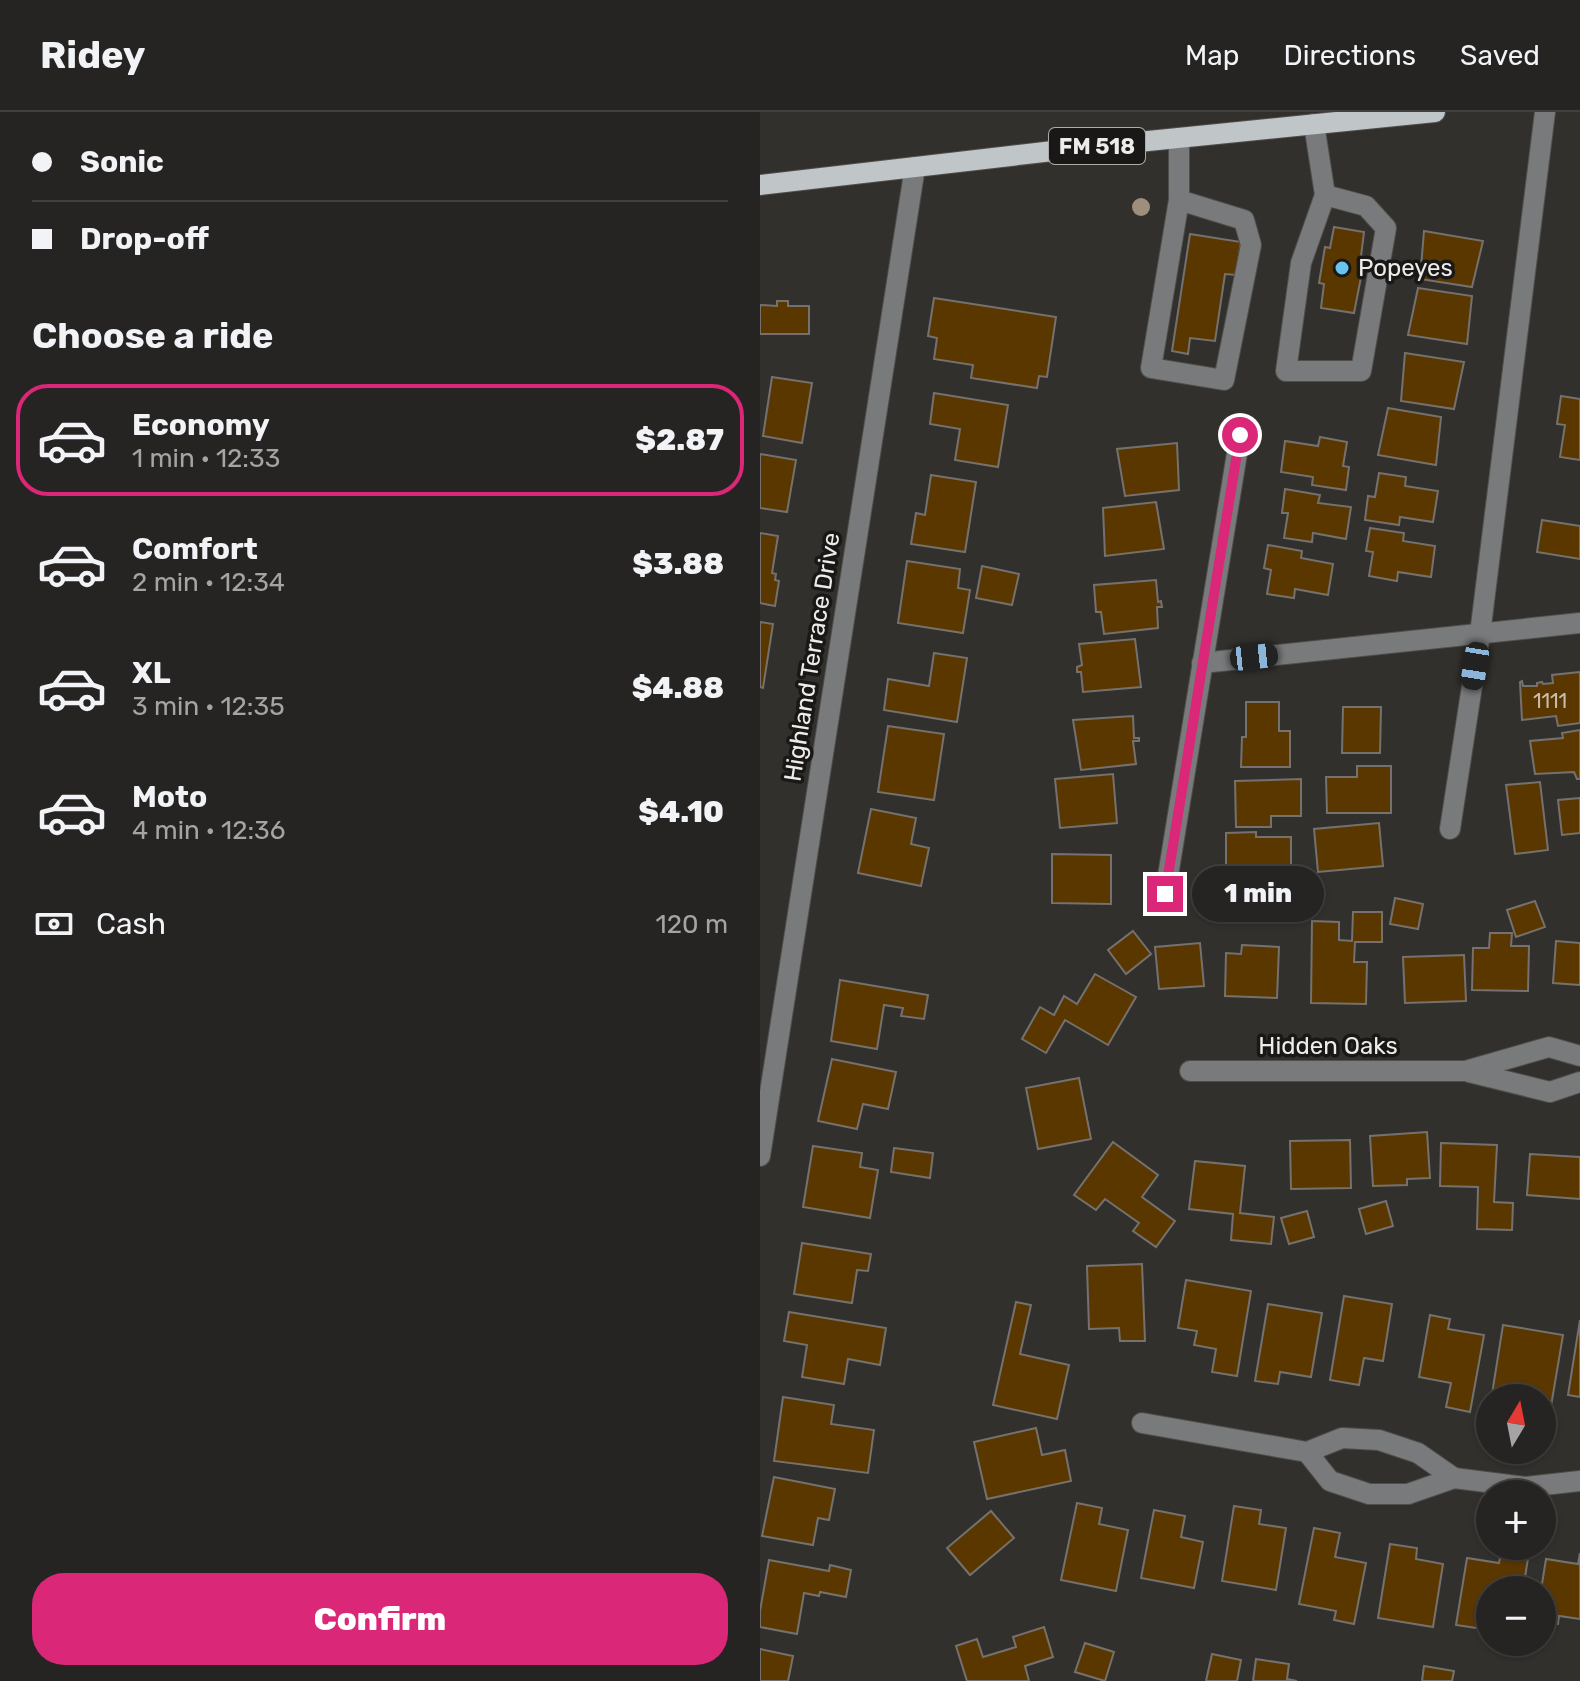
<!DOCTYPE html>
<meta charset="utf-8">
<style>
:root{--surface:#262422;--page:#32302f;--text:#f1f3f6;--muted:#a4a4a5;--line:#424140;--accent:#db2777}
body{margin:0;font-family:Rubik,sans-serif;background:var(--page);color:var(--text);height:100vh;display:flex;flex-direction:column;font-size:30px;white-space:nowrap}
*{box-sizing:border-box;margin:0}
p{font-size:26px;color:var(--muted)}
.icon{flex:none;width:44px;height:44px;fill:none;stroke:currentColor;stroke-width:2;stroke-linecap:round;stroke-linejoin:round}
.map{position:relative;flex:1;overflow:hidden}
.panel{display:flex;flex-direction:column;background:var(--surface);width:760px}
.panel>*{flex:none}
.hud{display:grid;align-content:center;height:176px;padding:0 32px;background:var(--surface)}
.needle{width:52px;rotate:10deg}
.tools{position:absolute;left:716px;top:1272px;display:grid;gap:16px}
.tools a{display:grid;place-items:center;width:80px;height:80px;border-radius:50%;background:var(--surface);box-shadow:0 2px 6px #0004,0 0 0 2px var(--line);font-size:40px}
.end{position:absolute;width:36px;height:36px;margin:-18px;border:10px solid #db2777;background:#fff;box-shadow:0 0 0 4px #fff}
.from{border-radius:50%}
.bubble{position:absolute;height:56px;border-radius:28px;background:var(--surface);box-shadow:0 2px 6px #0004,0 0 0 2px var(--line);font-size:26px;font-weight:800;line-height:56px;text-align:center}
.car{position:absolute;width:24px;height:48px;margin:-24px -12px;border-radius:10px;box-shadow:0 0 6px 2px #0007;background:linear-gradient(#222 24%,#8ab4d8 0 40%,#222 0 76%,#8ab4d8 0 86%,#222 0)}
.hud b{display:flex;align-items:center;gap:28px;height:76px;font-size:30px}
.hud b+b{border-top:2px solid var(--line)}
.hud i{width:20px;height:20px;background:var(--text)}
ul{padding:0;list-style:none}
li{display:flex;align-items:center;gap:24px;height:112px;margin:0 16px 12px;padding:0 16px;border:4px solid transparent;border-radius:32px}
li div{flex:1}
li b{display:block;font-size:30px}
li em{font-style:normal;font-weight:800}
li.active{border-color:var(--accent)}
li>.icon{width:72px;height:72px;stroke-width:1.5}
h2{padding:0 32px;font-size:36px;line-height:96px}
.pay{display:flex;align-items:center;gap:20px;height:88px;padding:0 32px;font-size:30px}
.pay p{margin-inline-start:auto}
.button{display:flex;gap:16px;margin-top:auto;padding:16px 32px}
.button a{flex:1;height:92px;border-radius:32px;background:var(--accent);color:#fff;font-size:32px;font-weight:800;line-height:92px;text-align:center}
header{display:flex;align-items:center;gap:48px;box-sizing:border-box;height:112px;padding:0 40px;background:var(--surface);border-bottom:2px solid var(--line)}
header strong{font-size:38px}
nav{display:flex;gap:44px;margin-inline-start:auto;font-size:28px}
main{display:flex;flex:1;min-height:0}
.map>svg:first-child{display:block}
.building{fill:#5b3700;stroke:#74716e;stroke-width:2}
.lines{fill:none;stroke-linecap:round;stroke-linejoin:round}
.minor-casing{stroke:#504e4b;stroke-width:22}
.major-casing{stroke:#504e4b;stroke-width:22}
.minor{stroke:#787a7b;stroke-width:20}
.major{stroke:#c0c5c7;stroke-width:20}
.tree{fill:#9f8e7c}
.route{stroke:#db2777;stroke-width:10}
.poi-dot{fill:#67c4ef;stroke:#191816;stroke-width:3}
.labels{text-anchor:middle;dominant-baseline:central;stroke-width:7;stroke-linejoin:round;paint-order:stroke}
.number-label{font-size:20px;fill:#c9bfb0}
.shield{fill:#191816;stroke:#aeacaa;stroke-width:2}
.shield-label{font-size:22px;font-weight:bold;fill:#eeecea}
.poi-label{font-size:24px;fill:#eeecea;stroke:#191816;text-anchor:start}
.street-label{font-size:24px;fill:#eeecea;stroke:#191816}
</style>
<header>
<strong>Ridey</strong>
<nav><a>Map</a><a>Directions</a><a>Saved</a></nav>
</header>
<main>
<section class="panel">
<div class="hud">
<b><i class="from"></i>Sonic</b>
<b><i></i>Drop-off</b>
</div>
<h2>Choose a ride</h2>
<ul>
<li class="active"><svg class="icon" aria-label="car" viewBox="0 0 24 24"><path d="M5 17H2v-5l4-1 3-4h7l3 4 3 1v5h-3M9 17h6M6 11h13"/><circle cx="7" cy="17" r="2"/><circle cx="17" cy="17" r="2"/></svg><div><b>Economy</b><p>1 min · 12:33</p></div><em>$2.87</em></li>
<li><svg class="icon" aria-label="car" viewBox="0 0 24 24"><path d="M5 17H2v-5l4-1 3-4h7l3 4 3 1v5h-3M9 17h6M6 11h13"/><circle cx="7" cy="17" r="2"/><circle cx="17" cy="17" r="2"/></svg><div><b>Comfort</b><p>2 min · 12:34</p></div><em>$3.88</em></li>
<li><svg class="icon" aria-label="car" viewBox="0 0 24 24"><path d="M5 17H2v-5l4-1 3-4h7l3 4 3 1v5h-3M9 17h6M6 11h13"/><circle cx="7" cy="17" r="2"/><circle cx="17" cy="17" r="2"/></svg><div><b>XL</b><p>3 min · 12:35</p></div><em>$4.88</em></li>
<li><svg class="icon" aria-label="car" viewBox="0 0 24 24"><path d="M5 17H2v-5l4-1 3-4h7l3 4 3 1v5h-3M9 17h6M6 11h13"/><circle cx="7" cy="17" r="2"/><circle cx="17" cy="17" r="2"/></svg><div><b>Moto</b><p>4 min · 12:36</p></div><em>$4.10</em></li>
</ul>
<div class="pay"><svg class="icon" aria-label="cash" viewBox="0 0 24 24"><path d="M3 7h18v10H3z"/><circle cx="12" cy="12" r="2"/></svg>Cash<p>120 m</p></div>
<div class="button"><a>Confirm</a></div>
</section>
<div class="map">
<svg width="820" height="1569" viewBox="0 0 820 1569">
<rect width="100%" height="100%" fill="#32302d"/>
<g class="building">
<path d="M 574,115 L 604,120 L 601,144 L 605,145 L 594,201 L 561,196 L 564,172 L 559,171 L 565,135 L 570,136 Z"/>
<path d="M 664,119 L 723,129 L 712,175 L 660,167 Z"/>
<path d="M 430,122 L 481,130 L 476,163 L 465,162 L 455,229 L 430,226 L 428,242 L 412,239 Z"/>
<path d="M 658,176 L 712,184 L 707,232 L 648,223 Z"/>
<path d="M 174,186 L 296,205 L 287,265 L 279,264 L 277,276 L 211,266 L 213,253 L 174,247 L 177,226 L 168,224 Z"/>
<path d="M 17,189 L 28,189 L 28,194 L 49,194 L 49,222 L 0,222 L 0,193 L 17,194 Z"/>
<path d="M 645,241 L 704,250 L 694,297 L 641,289 Z"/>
<path d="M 12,265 L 52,271 L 42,331 L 3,324 Z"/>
<path d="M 174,281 L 248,293 L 238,355 L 195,348 L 200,317 L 170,312 Z"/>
<path d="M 801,284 L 820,287 L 820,348 L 800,345 L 805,313 L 797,312 Z"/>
<path d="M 628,296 L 681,305 L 676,353 L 618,343 Z"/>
<path d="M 560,325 L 587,330 L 583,354 L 589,355 L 586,378 L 552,373 L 553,365 L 521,360 L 525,329 L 558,334 Z"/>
<path d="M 417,331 L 419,378 L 365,384 L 357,337 Z"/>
<path d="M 0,342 L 36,348 L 27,400 L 0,396 Z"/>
<path d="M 619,361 L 646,365 L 645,374 L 678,379 L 673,410 L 640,405 L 639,413 L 605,408 L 608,384 L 615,385 Z"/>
<path d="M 171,363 L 216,370 L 205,440 L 151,432 L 156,401 L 165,403 Z"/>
<path d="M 525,377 L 560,383 L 558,391 L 591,395 L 586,427 L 553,421 L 552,430 L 524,426 L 528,401 L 522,401 Z"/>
<path d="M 396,390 L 404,437 L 345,444 L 343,396 Z"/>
<path d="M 782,408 L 820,414 L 820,447 L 777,440 Z"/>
<path d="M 610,416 L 644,421 L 643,429 L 675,434 L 671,465 L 638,460 L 637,469 L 609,464 L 613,440 L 606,439 Z"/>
<path d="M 0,421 L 18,424 L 12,461 L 16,462 L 15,468 L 19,469 L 15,494 L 0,491 Z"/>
<path d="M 508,433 L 542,439 L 541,446 L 573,452 L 568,483 L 535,477 L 534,486 L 507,482 L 511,458 L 504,456 Z"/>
<path d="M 147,449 L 200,457 L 198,476 L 210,478 L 203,521 L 138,511 Z"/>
<path d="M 222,454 L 259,462 L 252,493 L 216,486 Z"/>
<path d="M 396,468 L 398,490 L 401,489 L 402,495 L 397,495 L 398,516 L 344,522 L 341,500 L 336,500 L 334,473 Z"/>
<path d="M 0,510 L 13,512 L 3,576 L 0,575 Z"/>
<path d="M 375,527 L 381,575 L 323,580 L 321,560 L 317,560 L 317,555 L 322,553 L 319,532 Z"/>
<path d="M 174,541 L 207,546 L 197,610 L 124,598 L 128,567 L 169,574 Z"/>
<path d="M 820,560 L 820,611 L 798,614 L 796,604 L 762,608 L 760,570 L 762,569 L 763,574 L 777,574 L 777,571 L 782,570 L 783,572 L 793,571 L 792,563 Z"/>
<path d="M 486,590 L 519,590 L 519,619 L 530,619 L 530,655 L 481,655 L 482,625 L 486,625 Z"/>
<path d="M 583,595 L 621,595 L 620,641 L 582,641 Z"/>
<path d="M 373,604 L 374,626 L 379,626 L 379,629 L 373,629 L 376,652 L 321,658 L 313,608 Z"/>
<path d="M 128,614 L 184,622 L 174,688 L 118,680 Z"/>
<path d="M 820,618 L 820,667 L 817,667 L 814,660 L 775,662 L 770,629 L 803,626 L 802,621 Z"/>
<path d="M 597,654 L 631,654 L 631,701 L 567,701 L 566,665 L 597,665 Z"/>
<path d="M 353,662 L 357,711 L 300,716 L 295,667 Z"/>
<path d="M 541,667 L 541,704 L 511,704 L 511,715 L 476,715 L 475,669 Z"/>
<path d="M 780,670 L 788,738 L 755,742 L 746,673 Z"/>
<path d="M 820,686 L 820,721 L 802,723 L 798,688 Z"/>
<path d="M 111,697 L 156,706 L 151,732 L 169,736 L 161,774 L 98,761 Z"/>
<path d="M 619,711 L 623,754 L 558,760 L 554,717 Z"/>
<path d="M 496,720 L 496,725 L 531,725 L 531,763 L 466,764 L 466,721 Z"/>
<path d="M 292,742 L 351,743 L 351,792 L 292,791 Z"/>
<path d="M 635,786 L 663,792 L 658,817 L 630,812 Z"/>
<path d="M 775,789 L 785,815 L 756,825 L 747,798 Z"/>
<path d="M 593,800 L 622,800 L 622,830 L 595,830 L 594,850 L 607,850 L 606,892 L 551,891 L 552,809 L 579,810 L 579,828 L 592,829 Z"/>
<path d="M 373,819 L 391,842 L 366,862 L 348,838 Z"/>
<path d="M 730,821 L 752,821 L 751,834 L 769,834 L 768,879 L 712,878 L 713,836 L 729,836 Z"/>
<path d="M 796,829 L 820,831 L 820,873 L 793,871 Z"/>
<path d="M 440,831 L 444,874 L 399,877 L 395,835 Z"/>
<path d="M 482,833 L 519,835 L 517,886 L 465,884 L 466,841 L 481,842 Z"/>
<path d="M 704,843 L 706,889 L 645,891 L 643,845 Z"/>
<path d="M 335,862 L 376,885 L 348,933 L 305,908 L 286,941 L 262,927 L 280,895 L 294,903 L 304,884 L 317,892 Z"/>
<path d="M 80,868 L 168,883 L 164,907 L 141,904 L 143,896 L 124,893 L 117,937 L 71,929 Z"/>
<path d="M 72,947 L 136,960 L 128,997 L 103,992 L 97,1017 L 58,1009 Z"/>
<path d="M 319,966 L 331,1027 L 278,1037 L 266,976 Z"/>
<path d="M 667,1020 L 670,1066 L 647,1067 L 647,1073 L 613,1074 L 610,1024 Z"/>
<path d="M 590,1028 L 591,1076 L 531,1077 L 530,1029 Z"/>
<path d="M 353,1030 L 398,1063 L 382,1085 L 415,1109 L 396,1135 L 373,1119 L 379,1111 L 345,1087 L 336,1098 L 314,1083 Z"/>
<path d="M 681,1031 L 737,1033 L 734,1090 L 753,1091 L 752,1118 L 717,1117 L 718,1075 L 680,1074 Z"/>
<path d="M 53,1034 L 102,1041 L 100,1055 L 118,1058 L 110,1106 L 43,1095 Z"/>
<path d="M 134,1036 L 173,1041 L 170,1066 L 131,1060 Z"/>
<path d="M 770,1042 L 820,1045 L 820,1087 L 767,1083 Z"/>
<path d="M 435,1049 L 485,1054 L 480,1101 L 514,1105 L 511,1132 L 471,1128 L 473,1102 L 429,1097 Z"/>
<path d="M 626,1089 L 633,1114 L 606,1122 L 599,1097 Z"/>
<path d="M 547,1099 L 554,1125 L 529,1132 L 521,1106 Z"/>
<path d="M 42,1131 L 111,1142 L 108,1159 L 97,1158 L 92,1191 L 34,1182 Z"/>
<path d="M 382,1152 L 385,1229 L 360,1229 L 359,1216 L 329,1217 L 327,1154 Z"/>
<path d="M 426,1168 L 491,1179 L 477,1264 L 452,1260 L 456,1237 L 434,1233 L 437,1219 L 418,1216 Z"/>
<path d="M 584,1184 L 632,1192 L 623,1249 L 604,1246 L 599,1273 L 570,1268 Z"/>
<path d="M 256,1190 L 271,1193 L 260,1242 L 309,1253 L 297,1307 L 233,1293 Z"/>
<path d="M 508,1192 L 562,1201 L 551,1265 L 520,1260 L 518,1272 L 495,1269 Z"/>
<path d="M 29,1200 L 126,1216 L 120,1253 L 88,1247 L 84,1272 L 42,1265 L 47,1233 L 24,1229 Z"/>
<path d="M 670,1203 L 690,1207 L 688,1217 L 724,1223 L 710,1300 L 686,1295 L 691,1271 L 659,1265 Z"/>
<path d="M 820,1208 L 820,1285 L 808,1283 Z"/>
<path d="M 743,1213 L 803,1223 L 789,1306 L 782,1305 L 782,1286 L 753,1286 L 732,1282 Z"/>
<path d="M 23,1285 L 74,1293 L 71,1312 L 114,1318 L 108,1361 L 14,1349 Z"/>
<path d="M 276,1316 L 282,1343 L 305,1338 L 311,1369 L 227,1387 L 214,1330 Z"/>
<path d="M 14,1365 L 75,1377 L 69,1408 L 58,1406 L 53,1433 L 2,1424 Z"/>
<path d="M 317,1391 L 342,1396 L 339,1412 L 368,1418 L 356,1479 L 301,1468 Z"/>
<path d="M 474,1394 L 501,1398 L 499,1412 L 526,1416 L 516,1478 L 462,1469 Z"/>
<path d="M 394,1398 L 425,1404 L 421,1425 L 443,1430 L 434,1476 L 381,1466 Z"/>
<path d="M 231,1399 L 254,1426 L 210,1463 L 187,1436 Z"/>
<path d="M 554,1416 L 580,1421 L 575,1445 L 606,1451 L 594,1512 L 574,1508 L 576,1499 L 539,1492 Z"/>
<path d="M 630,1432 L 657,1436 L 656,1447 L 683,1452 L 673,1515 L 618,1506 Z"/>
<path d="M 742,1435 L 769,1440 L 763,1478 L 730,1478 L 730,1518 L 696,1513 L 707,1446 L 739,1451 Z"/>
<path d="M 820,1441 L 820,1507 L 799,1504 L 798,1512 L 782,1510 L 781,1478 L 786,1447 L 818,1452 Z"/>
<path d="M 9,1448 L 69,1459 L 70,1453 L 91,1458 L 86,1485 L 60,1480 L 59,1484 L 44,1481 L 37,1522 L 0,1515 L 0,1499 Z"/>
<path d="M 284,1515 L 293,1545 L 265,1554 L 269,1569 L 207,1569 L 196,1534 L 217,1527 L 223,1545 L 256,1535 L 253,1525 Z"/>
<path d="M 325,1531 L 354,1540 L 345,1569 L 315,1560 Z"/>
<path d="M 0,1537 L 33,1544 L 28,1569 L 0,1569 Z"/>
<path d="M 452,1542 L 481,1548 L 477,1569 L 446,1569 Z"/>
<path d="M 496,1547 L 529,1552 L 527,1567 L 537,1569 L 493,1569 Z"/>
<path d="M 664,1554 L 694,1559 L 692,1569 L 662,1569 Z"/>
</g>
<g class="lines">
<defs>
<g id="minor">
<path d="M 554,12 L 565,83 L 541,151 L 526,259 L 601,259 L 626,116 L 606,94 L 565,83"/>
<path d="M 419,88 L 484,108 L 491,133 L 464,268 L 391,256 L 419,88 L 419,26"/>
<path d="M 442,551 L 820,511"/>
<path d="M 690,717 L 720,522 L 785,0"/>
<path d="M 405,782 L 480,323"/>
<path d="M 430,959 L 705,959 L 789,935 L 820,944"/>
<path d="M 709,960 L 790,980 L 820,970"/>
<path d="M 0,1044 L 155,55"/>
<path d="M 382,1311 L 547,1340 L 582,1326 L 619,1328 L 658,1341 L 694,1366"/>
<path d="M 547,1340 L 570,1369 L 609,1382 L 648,1382 L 694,1366 L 766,1375 L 820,1369"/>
</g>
<path id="major" d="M 0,73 L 319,36 L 675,0"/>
</defs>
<use href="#minor" class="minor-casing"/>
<use href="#major" class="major-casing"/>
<use href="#minor" class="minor"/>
<use href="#major" class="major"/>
</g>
<circle class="tree" cx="381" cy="95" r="9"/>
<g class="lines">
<path class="route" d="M 405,782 L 480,323"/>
</g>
<circle class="poi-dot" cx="582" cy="156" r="8"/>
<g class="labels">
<g class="number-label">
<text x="790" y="589">1111</text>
</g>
<rect class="shield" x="289" y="16" width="96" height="36" rx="6"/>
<g class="shield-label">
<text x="337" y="34">FM 518</text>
</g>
<g class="poi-label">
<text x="598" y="156">Popeyes</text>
</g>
<g class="street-label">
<text transform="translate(52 545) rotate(-81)">Highland Terrace Drive</text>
<text x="568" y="934">Hidden Oaks</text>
</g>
</g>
</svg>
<div class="tools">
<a><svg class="needle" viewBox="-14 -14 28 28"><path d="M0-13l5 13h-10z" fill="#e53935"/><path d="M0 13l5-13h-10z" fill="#a4a4a5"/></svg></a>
<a>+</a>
<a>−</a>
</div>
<i class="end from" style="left:480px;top:323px"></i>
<i class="end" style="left:405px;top:782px"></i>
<div class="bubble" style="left:432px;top:754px;width:132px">1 min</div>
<i class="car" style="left:494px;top:545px;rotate:84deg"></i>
<i class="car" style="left:715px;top:554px;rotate:189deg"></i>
</div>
</main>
